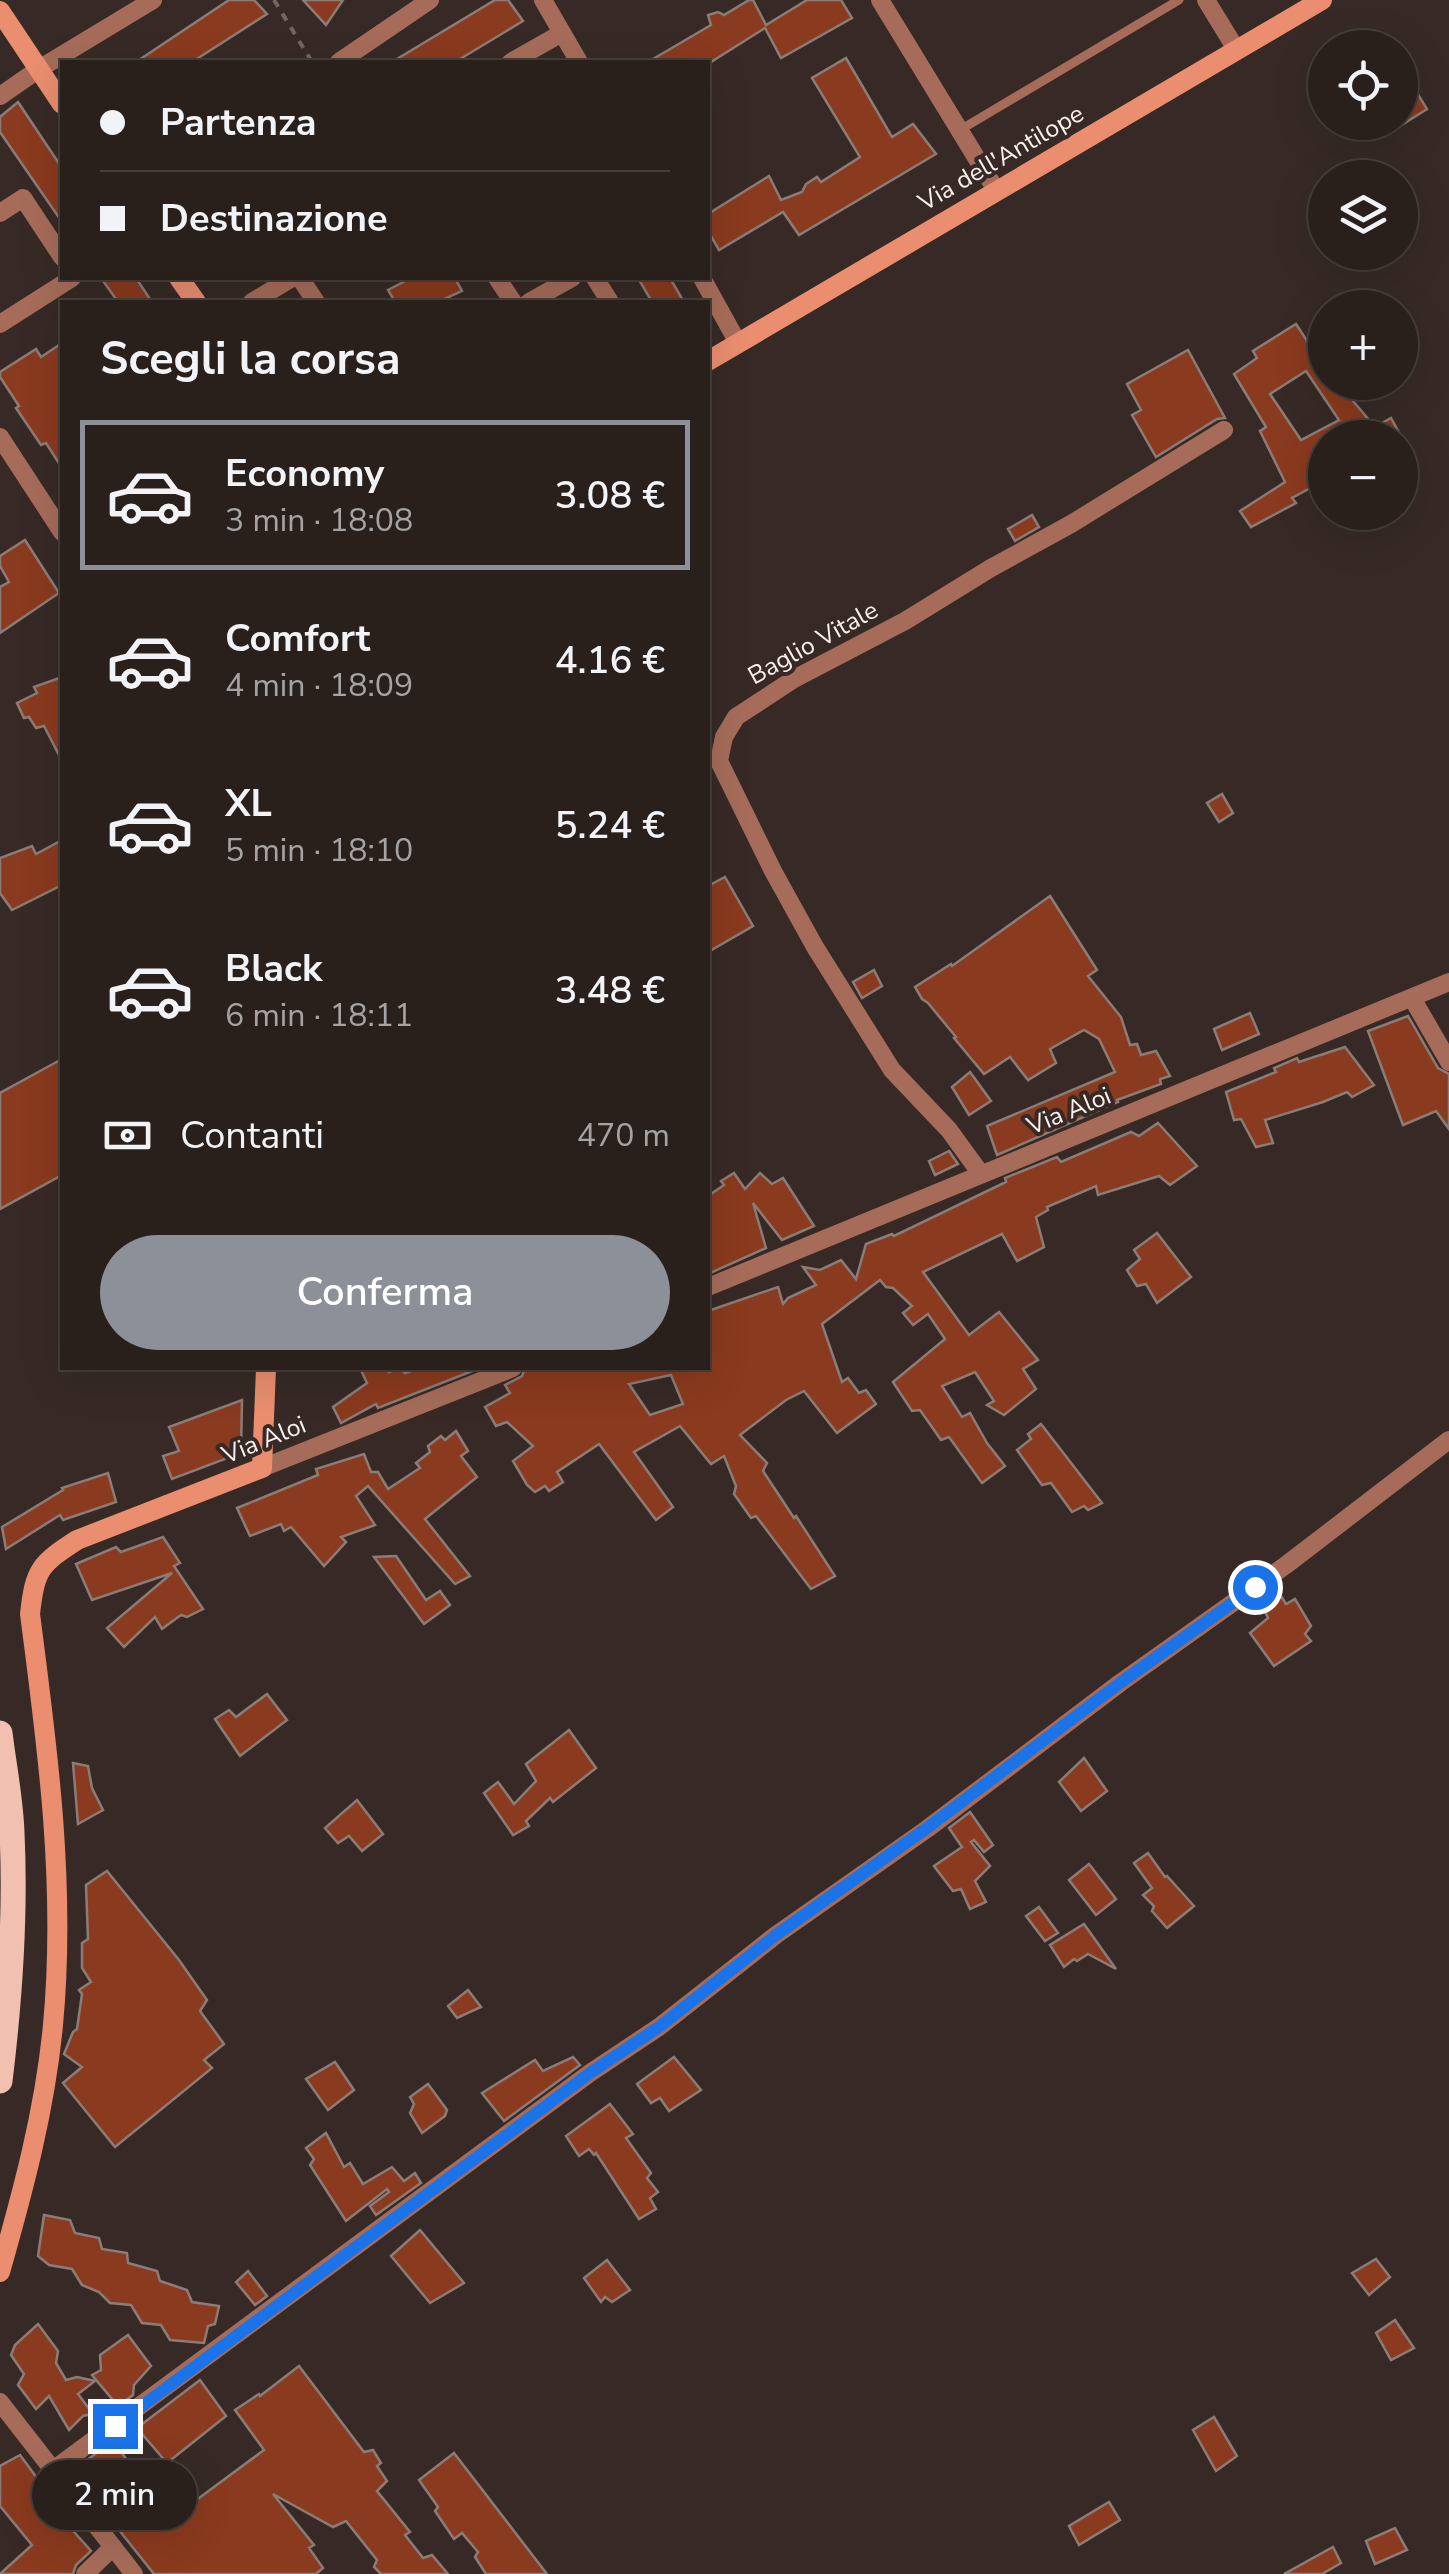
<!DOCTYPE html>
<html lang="it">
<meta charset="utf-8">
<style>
:root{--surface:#29201c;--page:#312825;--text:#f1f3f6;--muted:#a5a3a3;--line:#453e3b;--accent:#8c9099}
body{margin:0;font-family:"Nunito Sans",sans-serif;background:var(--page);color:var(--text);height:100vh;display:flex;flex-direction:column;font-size:38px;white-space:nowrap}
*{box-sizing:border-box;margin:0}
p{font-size:32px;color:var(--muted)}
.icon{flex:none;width:55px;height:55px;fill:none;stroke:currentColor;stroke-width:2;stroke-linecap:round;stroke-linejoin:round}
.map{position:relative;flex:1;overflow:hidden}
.sheet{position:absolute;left:60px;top:300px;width:650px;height:1070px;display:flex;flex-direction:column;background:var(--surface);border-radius:0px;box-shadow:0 10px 40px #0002,0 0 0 2px var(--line)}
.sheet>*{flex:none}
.top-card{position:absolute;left:60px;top:60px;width:650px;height:220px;border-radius:0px;box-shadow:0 10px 40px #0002,0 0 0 2px var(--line);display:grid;align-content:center;height:220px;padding:0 40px;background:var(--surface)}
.buttons{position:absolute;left:1308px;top:30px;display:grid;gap:20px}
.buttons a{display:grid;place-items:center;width:110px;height:110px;border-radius:50%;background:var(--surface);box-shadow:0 10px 40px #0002,0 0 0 2px var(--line);font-size:50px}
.end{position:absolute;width:45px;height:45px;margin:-22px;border:12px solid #1a73e8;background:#fff;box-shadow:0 0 0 5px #fff}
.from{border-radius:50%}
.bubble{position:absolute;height:70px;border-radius:35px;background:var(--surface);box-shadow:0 10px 40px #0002,0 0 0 2px var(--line);font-size:32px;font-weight:600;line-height:70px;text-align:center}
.top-card b{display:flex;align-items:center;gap:35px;height:95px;font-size:38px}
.top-card b+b{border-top:2px solid var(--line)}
.top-card i{width:25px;height:25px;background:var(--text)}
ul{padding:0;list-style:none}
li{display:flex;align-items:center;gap:30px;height:150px;margin:0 20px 15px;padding:0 20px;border:5px solid transparent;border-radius:0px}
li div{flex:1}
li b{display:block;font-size:38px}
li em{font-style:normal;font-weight:600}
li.selected{border-color:var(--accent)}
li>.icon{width:90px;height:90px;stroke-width:1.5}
h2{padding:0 40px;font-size:45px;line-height:120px}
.pay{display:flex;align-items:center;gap:25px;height:110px;padding:0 40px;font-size:38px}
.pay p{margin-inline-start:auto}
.primary-button{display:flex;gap:20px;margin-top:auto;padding:20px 40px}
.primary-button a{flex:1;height:115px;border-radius:60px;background:var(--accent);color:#fff;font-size:40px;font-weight:600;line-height:115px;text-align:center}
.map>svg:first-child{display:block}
.building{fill:#8a3a1e;stroke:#8b7c77;stroke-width:2.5;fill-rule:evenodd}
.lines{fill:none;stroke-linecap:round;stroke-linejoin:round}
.path{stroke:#726663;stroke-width:4;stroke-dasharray:8 8;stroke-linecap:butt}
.lane{stroke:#a66c59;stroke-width:9}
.street{stroke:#a66c59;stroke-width:18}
.secondary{stroke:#ea8e6f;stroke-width:20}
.primary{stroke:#f1c0b0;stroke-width:25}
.route{stroke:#1a73e8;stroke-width:12}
.labels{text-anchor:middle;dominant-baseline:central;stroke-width:8;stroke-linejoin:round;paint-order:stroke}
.street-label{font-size:25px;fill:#f9f0ed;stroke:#372a26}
</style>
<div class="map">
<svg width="1449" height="2574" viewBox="0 0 1449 2574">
<rect width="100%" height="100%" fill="#372a26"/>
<g class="building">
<path d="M 229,0 L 254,0 L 267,14 L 192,62 L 136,62 Z"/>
<path d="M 303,0 L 343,0 L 326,25 Z"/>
<path d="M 495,0 L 508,0 L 523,21 L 455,62 L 392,62 Z"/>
<path d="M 749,0 L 753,0 L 766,25 L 807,0 L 841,0 L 852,18 L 781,58 L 765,28 L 711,62 L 648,62 L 711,25 L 708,15 L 718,12 L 724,15 Z"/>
<path d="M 846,58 L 892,137 L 913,124 L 936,154 L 799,235 L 783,212 L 719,250 L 708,231 L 708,214 L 769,176 L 781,200 L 802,192 L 806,184 L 817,177 L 821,182 L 860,157 L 812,78 Z"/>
<path d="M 1411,83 L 1427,109 L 1400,126 L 1400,91 Z"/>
<path d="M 18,102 L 62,168 L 62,222 L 0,132 L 0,117 Z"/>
<path d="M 101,278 L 136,278 L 152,302 L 118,302 Z"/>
<path d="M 411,278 L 455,278 L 462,291 L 438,302 L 431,299 L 422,302 L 395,302 L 388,290 Z"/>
<path d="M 638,278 L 670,278 L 684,302 L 652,302 Z"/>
<path d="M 1296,324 L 1311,347 L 1325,340 L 1325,382 L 1337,382 L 1375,427 L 1391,418 L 1402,438 L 1325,438 L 1325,480 L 1292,498 L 1296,503 L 1251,527 L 1240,511 L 1285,482 L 1260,431 L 1266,427 L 1234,374 L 1257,358 L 1253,351 ZM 1306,371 L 1339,420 L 1301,440 L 1270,394 Z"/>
<path d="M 62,343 L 62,468 L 46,443 L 41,445 L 16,408 L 19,406 L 0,377 L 0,372 L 36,349 L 41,357 Z"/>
<path d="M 1188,350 L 1225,418 L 1217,419 L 1156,457 L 1132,415 L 1141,410 L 1127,384 Z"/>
<path d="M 1032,515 L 1039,527 L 1015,541 L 1008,529 Z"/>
<path d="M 25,540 L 59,593 L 0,633 L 0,587 L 9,582 L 0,566 L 0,556 Z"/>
<path d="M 62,677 L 62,761 L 44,726 L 36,728 L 29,717 L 24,718 L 17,703 L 37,693 L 34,687 Z"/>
<path d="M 1222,794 L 1233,813 L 1219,822 L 1207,803 Z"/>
<path d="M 62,840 L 62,885 L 12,910 L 0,893 L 0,858 L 32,846 L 36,854 Z"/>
<path d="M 725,877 L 753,926 L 708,952 L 708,886 Z"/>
<path d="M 1050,896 L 1097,970 L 1088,976 L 1121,1017 L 1130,1045 L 1137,1044 L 1141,1055 L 1156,1051 L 1170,1076 L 1160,1079 L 1161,1084 L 1117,1100 L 1118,1102 L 997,1155 L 987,1126 L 1115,1072 L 1099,1039 L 1084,1030 L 1050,1049 L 1056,1063 L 1028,1080 L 1010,1057 L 984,1074 L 954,1038 L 956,1037 L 928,1003 L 922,999 L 915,987 L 951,964 L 952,966 Z"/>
<path d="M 874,970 L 882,986 L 862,998 L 853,982 Z"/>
<path d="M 1250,1013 L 1259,1034 L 1222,1050 L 1214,1029 Z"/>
<path d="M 1408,1016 L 1438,1068 L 1449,1074 L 1449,1129 L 1436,1111 L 1403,1125 L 1368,1031 Z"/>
<path d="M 1345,1047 L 1374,1085 L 1352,1097 L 1347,1092 L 1323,1102 L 1265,1120 L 1273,1143 L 1256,1147 L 1241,1119 L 1234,1120 L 1226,1092 L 1276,1072 L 1274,1068 L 1297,1058 L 1299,1062 Z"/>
<path d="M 62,1059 L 62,1175 L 0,1209 L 0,1093 Z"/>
<path d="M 970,1072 L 991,1101 L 969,1115 L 952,1087 Z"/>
<path d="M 1158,1123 L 1197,1166 L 1170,1185 L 1159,1176 L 1098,1195 L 1096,1186 L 1047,1207 L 1048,1210 L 1036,1217 L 1044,1247 L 1017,1261 L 1002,1234 L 923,1272 L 969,1335 L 999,1312 L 1038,1360 L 1023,1369 L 1036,1389 L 1004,1415 L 987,1405 L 994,1401 L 975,1372 L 942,1386 L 962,1417 L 970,1413 L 987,1443 L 1005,1466 L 982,1483 L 949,1437 L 941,1440 L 920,1410 L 912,1411 L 893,1382 L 945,1339 L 928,1314 L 913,1325 L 903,1313 L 912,1306 L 893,1288 L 886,1287 L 880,1280 L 822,1324 L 842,1382 L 848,1378 L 859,1393 L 866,1390 L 876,1404 L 837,1433 L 804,1391 L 786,1400 L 740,1435 L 767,1463 L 763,1471 L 794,1518 L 796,1516 L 835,1576 L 811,1589 L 756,1516 L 751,1518 L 734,1494 L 736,1486 L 724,1456 L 711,1464 L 680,1426 L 634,1452 L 673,1507 L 656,1520 L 599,1444 L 557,1472 L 563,1482 L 549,1491 L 545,1486 L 535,1492 L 527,1485 L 513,1461 L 533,1446 L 507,1422 L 496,1426 L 485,1407 L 510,1393 L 505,1385 L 522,1376 L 525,1368 L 708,1368 L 708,1311 L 778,1287 L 783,1304 L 788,1298 L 816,1285 L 803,1267 L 820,1270 L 841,1260 L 856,1279 L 866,1244 L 892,1234 L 894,1236 L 1006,1182 L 1005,1178 L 1057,1157 L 1061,1162 L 1131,1132 L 1139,1136 ZM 671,1375 L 683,1404 L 650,1415 L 629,1384 Z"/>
<path d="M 949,1151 L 958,1164 L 935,1175 L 929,1161 Z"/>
<path d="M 734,1173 L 745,1189 L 760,1173 L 772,1184 L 783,1178 L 814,1226 L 782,1240 L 753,1203 L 766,1248 L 708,1274 L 708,1196 L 724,1185 L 721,1181 Z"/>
<path d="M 1157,1233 L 1191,1277 L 1157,1303 L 1146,1284 L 1137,1286 L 1127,1270 L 1140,1259 L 1134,1250 Z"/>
<path d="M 360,1368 L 386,1368 L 389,1372 L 400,1368 L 405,1373 L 420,1368 L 480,1368 L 378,1408 L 376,1404 L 341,1423 L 333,1407 L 367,1383 Z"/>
<path d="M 242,1400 L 241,1453 L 172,1479 L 163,1456 L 179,1451 L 169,1427 Z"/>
<path d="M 1041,1424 L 1102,1503 L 1088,1510 L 1084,1506 L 1072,1512 L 1051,1483 L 1042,1485 L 1017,1450 L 1031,1439 L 1028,1434 Z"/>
<path d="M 456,1431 L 468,1451 L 461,1456 L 477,1477 L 425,1519 L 470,1576 L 455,1584 L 368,1486 L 356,1496 L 375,1525 L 341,1537 L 346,1542 L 324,1566 L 291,1527 L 284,1531 L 281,1524 L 250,1536 L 237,1508 L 318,1475 L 316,1469 L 364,1454 L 371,1472 L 378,1472 L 388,1489 L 420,1468 L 416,1463 L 430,1452 L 428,1446 L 441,1436 L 445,1440 Z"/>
<path d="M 108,1473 L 116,1502 L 63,1520 L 60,1515 L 6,1549 L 2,1527 L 63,1490 L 62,1488 Z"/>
<path d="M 163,1537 L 180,1563 L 174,1566 L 203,1609 L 187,1617 L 181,1615 L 162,1629 L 155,1617 L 124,1647 L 107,1628 L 172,1573 L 92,1600 L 76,1564 L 116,1547 L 121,1552 Z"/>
<path d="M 396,1556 L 426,1600 L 440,1591 L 450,1605 L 424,1624 L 374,1557 Z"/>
<path d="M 1281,1596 L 1286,1604 L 1295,1599 L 1311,1626 L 1305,1634 L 1311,1641 L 1274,1666 L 1250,1633 L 1268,1618 L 1263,1607 Z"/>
<path d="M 267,1694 L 287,1720 L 240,1756 L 215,1719 L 229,1710 L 236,1717 Z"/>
<path d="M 569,1730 L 596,1768 L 553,1802 L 550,1798 L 526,1821 L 529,1826 L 513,1835 L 484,1793 L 498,1782 L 514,1804 L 536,1781 L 526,1764 Z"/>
<path d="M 1084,1758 L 1107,1791 L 1081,1811 L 1059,1782 Z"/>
<path d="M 73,1763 L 88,1766 L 92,1788 L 103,1810 L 78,1824 Z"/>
<path d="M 357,1800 L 383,1834 L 362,1851 L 349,1836 L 338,1843 L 325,1828 Z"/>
<path d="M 970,1812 L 993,1845 L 984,1852 L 974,1840 L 971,1842 L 990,1866 L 975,1881 L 986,1902 L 970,1909 L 961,1889 L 953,1891 L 934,1866 L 962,1847 L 949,1828 Z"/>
<path d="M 1148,1853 L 1165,1877 L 1167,1876 L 1194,1906 L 1167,1928 L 1152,1911 L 1154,1906 L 1143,1895 L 1152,1888 L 1134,1863 Z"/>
<path d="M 1089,1864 L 1116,1899 L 1096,1915 L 1069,1880 Z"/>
<path d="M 107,1871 L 179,1960 L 207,2000 L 200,2011 L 224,2044 L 204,2060 L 212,2068 L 115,2147 L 63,2083 L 82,2067 L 64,2054 L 73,2032 L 77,2029 L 82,1994 L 79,1990 L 91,1982 L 82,1968 L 82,1943 L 88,1939 L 86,1885 Z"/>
<path d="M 1039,1907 L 1058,1933 L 1045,1941 L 1026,1916 Z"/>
<path d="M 1084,1924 L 1116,1969 L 1088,1954 L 1077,1961 L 1074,1959 L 1064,1967 L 1050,1945 Z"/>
<path d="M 468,1990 L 481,2007 L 457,2018 L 448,2006 Z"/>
<path d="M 573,2057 L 580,2065 L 504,2121 L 482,2093 L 535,2060 L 543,2071 Z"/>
<path d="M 674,2057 L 701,2090 L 669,2111 L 660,2098 L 651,2103 L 637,2084 Z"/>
<path d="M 335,2062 L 354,2090 L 328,2110 L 306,2079 Z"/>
<path d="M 428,2084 L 447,2110 L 445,2116 L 422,2133 L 410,2113 L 414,2104 L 410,2097 Z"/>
<path d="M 610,2104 L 633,2134 L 626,2138 L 651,2173 L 647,2178 L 658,2192 L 650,2198 L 656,2209 L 639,2219 L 596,2153 L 594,2155 L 589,2149 L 579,2156 L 566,2136 Z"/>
<path d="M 326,2133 L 344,2167 L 350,2163 L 363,2184 L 392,2167 L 404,2181 L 415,2173 L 421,2183 L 376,2215 L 370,2206 L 389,2192 L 387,2189 L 346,2221 L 310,2165 L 314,2159 L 306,2148 Z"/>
<path d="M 44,2215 L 70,2220 L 75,2233 L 99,2238 L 102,2249 L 127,2253 L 128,2263 L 157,2271 L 160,2281 L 187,2290 L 192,2302 L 219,2306 L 215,2324 L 208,2326 L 204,2343 L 170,2340 L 161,2325 L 142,2323 L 131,2305 L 110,2303 L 99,2292 L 82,2285 L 72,2269 L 49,2265 L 38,2256 Z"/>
<path d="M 420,2230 L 464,2283 L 430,2303 L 391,2256 Z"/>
<path d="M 1376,2259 L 1390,2277 L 1369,2295 L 1352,2273 Z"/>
<path d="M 607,2260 L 630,2290 L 612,2302 L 605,2297 L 601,2302 L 584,2278 Z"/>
<path d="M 248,2271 L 267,2296 L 255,2305 L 236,2282 Z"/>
<path d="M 1395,2320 L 1414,2348 L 1391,2360 L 1376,2333 Z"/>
<path d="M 38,2324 L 58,2351 L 56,2363 L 66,2380 L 77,2377 L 95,2381 L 78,2394 L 93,2414 L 83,2416 L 69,2430 L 49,2396 L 36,2409 L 18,2385 L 24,2374 L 11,2355 L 15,2345 Z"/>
<path d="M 128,2335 L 151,2366 L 134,2385 L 133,2395 L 118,2406 L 92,2375 L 101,2370 L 100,2355 Z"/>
<path d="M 299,2366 L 364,2452 L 373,2450 L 381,2463 L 377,2466 L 387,2481 L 377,2491 L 410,2532 L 405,2535 L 423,2558 L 432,2555 L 448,2574 L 381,2574 L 374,2567 L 377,2560 L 346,2521 L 333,2527 L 273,2494 L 314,2545 L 309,2548 L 323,2568 L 316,2574 L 154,2574 L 72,2471 L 113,2441 L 152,2494 L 148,2501 L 164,2524 L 264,2450 L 235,2410 L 259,2394 L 260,2396 Z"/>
<path d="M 200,2380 L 226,2416 L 167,2463 L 137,2428 Z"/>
<path d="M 1214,2417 L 1237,2456 L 1216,2471 L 1193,2430 Z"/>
<path d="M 454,2453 L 547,2574 L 486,2574 L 475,2557 L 478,2552 L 462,2533 L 454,2539 L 435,2511 L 438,2507 L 419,2480 Z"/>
<path d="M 20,2455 L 54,2501 L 52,2507 L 91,2551 L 76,2565 L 73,2574 L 0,2574 L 32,2545 L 0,2506 L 0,2466 Z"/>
<path d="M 1109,2502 L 1120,2520 L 1079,2545 L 1069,2526 Z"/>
<path d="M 1395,2528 L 1407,2550 L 1375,2564 L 1366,2541 Z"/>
<path d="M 1333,2547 L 1341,2563 L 1322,2574 L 1284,2574 Z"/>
</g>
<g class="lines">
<path class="path" d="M 274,0 L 312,62"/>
<path class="lane" d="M 960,130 L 1179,0"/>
<g class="street">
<path d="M 543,0 L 579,62"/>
<path d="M 880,0 L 996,190"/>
<path d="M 1206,0 L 1236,49"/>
<path d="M 339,62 L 430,0"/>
<path d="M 511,62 L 562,33"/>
<path d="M 0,96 L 39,69 L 153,0"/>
<path d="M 0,213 L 23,198 L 62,257"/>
<path d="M 300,278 L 316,302"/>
<path d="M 497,278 L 513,302"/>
<path d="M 595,278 L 610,302"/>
<path d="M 702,278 L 738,343"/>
<path d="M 252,302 L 292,278"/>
<path d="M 529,302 L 572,278"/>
<path d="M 0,324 L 72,278"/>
<path d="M 0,437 L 62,532"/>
<path d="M 1412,998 L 1449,1062"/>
<path d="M 981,1174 L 949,1130 L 892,1070 L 815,947 L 773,871 L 719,761 L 724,737 L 736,717 L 794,679 L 905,621 L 991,568 L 1071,524 L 1224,430"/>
<path d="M 708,1287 L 1449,982"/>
<path d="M 262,1468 L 513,1368"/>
<path d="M 0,2402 L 134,2574"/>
<path d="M 53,2470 L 590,2073 L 659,2027 L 776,1935 L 927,1829 L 1120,1683 L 1286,1565 L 1449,1440"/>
<path d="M 85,2574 L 113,2547"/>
</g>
<g class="secondary">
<path d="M 0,11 L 62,104"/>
<path d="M 179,278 L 196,302"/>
<path d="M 708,361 L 1322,0"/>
<path d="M 0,2272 C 23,2191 45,2110 53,2025 C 66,1887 48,1751 30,1614 C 35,1569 40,1564 77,1540 L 262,1468 L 266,1368"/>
</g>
<path class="primary" d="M 0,1733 C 4,1766 11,1800 12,1833 C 16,1916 10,1999 0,2081"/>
</g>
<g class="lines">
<path class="route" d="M 115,2426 L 590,2073 L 659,2027 L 776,1935 L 927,1828 L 1120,1683 L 1255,1587"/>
</g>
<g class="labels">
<g class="street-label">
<text transform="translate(1001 158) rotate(-30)">Via dell'Antilope</text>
<text transform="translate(813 643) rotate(-29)">Baglio Vitale</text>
<text transform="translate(1069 1111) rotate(-22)">Via Aloi</text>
<text transform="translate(264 1440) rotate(-22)">Via Aloi</text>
</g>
</g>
</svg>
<div class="buttons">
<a><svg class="icon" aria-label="locate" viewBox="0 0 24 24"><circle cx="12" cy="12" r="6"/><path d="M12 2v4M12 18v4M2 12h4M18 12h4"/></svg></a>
<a><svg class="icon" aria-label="layers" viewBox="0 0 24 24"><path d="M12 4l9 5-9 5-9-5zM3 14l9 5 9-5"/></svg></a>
<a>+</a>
<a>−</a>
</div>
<i class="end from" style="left:1255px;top:1587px"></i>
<i class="end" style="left:115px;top:2426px"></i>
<div class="bubble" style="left:32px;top:2460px;width:165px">2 min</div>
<div class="top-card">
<b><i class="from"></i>Partenza</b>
<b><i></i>Destinazione</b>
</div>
<section class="sheet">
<h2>Scegli la corsa</h2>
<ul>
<li class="selected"><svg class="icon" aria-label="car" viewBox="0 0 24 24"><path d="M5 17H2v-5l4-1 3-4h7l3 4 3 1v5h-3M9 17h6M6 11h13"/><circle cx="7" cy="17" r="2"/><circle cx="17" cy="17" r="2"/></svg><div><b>Economy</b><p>3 min · 18:08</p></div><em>3.08 €</em></li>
<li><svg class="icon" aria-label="car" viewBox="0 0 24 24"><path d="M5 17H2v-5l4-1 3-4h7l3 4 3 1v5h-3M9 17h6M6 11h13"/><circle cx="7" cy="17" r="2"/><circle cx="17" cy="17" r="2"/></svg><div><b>Comfort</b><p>4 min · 18:09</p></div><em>4.16 €</em></li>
<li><svg class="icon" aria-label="car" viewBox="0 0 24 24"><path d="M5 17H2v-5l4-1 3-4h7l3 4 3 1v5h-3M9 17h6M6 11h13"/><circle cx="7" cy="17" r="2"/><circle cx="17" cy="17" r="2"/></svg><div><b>XL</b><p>5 min · 18:10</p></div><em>5.24 €</em></li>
<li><svg class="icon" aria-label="car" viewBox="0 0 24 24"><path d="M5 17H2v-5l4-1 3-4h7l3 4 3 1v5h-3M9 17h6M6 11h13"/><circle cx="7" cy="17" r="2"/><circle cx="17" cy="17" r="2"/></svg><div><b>Black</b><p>6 min · 18:11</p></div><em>3.48 €</em></li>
</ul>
<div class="pay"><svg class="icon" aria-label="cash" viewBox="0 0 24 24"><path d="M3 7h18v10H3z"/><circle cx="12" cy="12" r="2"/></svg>Contanti<p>470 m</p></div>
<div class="primary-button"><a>Conferma</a></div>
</section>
</div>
